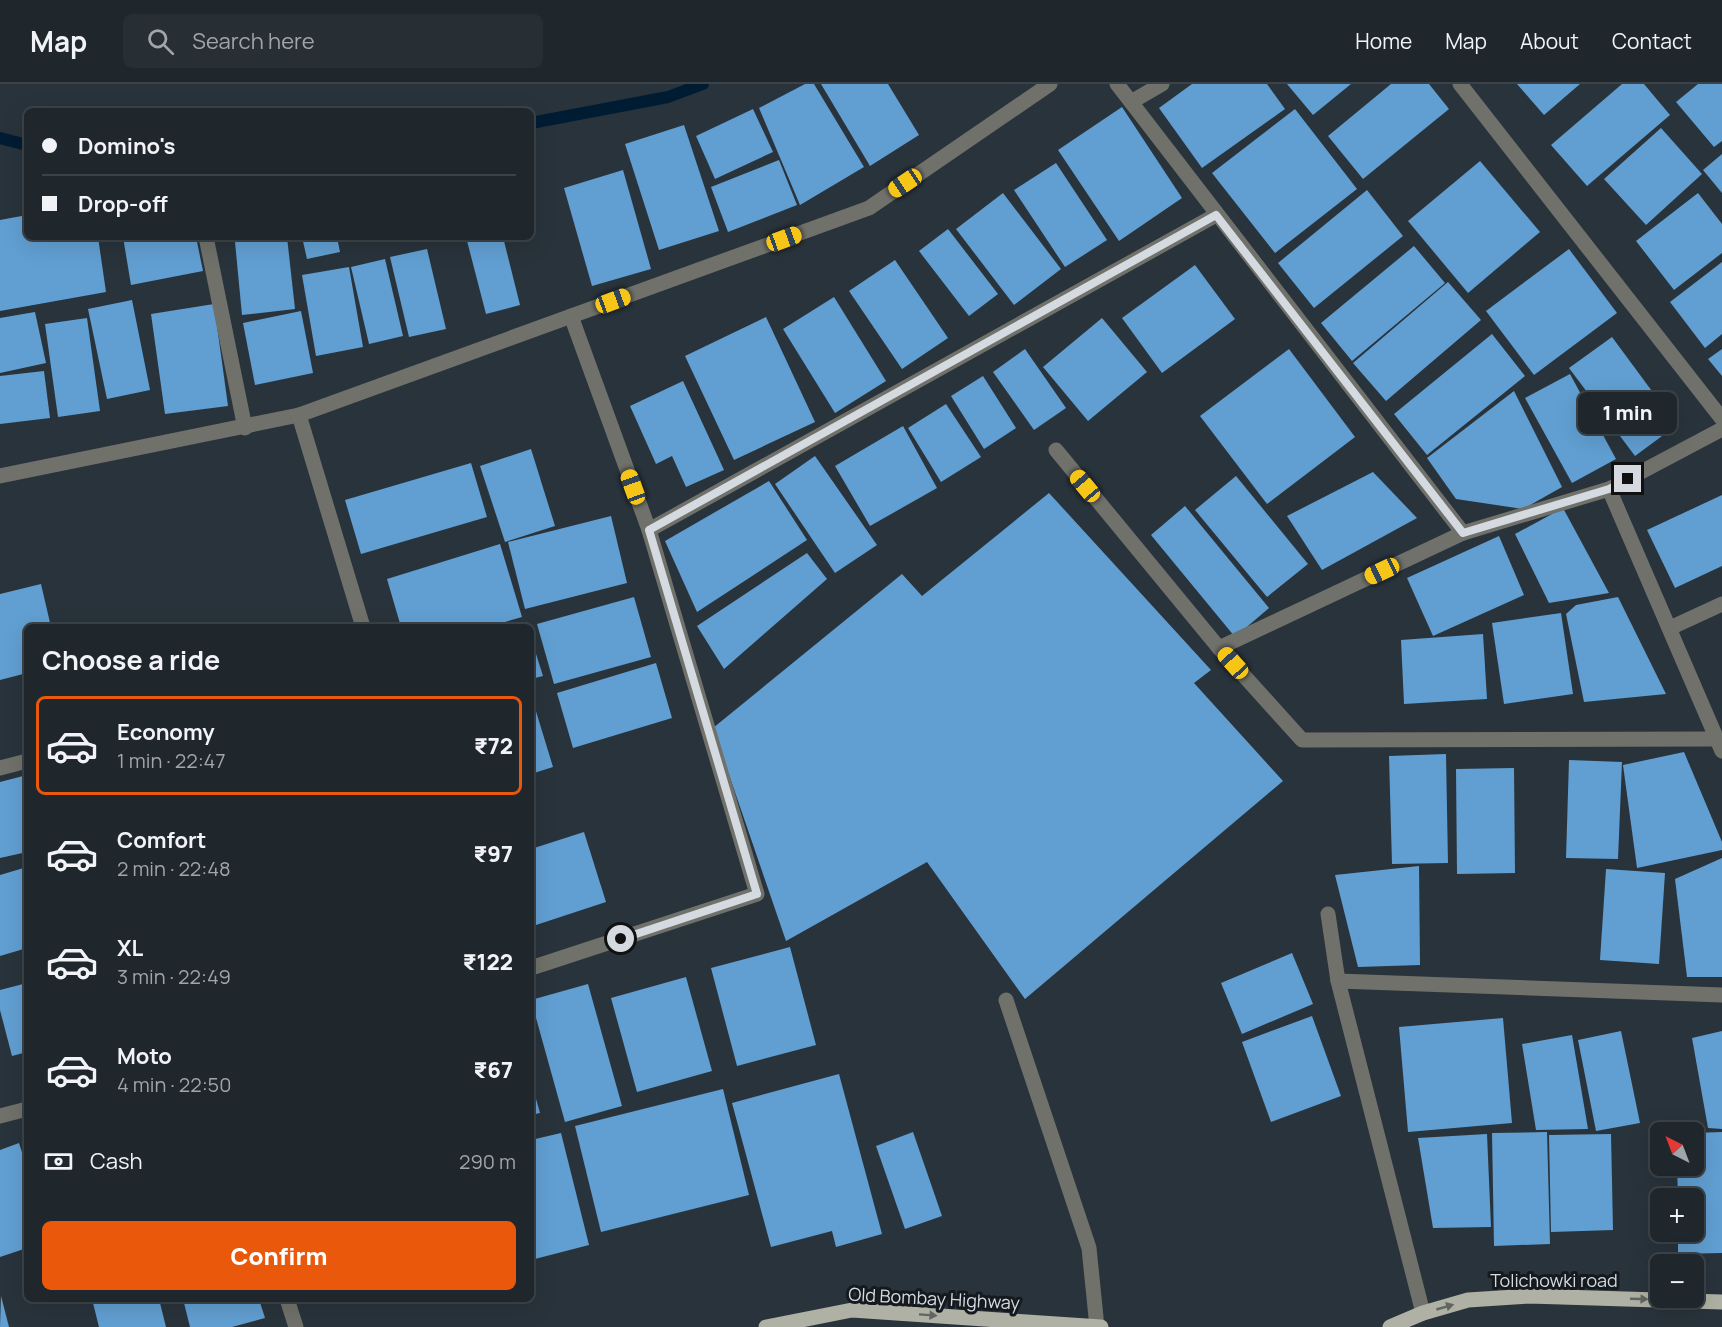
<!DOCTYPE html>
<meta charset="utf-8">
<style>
:root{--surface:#1f262c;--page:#272e34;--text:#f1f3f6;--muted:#a1a5a9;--line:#3c4348;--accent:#ea580c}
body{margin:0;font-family:Manrope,sans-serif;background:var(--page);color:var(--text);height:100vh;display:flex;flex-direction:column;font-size:22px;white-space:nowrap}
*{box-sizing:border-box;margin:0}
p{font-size:20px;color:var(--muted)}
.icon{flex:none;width:33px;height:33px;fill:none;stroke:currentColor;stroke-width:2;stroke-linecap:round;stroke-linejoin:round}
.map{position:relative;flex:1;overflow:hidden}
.sheet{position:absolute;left:24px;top:540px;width:510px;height:678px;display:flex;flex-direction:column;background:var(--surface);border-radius:9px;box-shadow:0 6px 24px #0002,0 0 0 2px var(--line)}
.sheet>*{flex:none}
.guide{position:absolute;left:24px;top:24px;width:510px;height:132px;border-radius:9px;box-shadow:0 6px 24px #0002,0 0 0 2px var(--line);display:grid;align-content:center;height:132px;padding:0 18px;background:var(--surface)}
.needle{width:39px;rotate:318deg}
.fabs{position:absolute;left:1650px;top:1038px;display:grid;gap:12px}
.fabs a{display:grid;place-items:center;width:54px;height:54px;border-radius:9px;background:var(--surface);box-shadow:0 6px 24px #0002,0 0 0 2px var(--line);font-size:30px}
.end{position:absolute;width:27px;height:27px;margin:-14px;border:8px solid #d4dae0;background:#111;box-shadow:0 0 0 3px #111}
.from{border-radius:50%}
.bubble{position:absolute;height:42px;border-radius:9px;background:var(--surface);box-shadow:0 6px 24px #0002,0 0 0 2px var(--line);font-size:20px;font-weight:800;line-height:42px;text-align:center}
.car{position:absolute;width:18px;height:36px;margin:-18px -9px;border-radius:8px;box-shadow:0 0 4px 2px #0007;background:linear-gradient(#f5c518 24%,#345 0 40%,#f5c518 0 76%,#345 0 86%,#f5c518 0)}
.guide b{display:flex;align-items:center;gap:21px;height:57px;font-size:22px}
.guide b+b{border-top:2px solid var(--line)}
.guide i{width:15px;height:15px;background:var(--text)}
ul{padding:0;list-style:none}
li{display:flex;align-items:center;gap:18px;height:99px;margin:0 12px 9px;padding:0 6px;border:3px solid transparent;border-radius:9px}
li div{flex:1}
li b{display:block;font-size:22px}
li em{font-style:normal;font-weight:800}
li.selected{border-color:var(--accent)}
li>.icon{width:54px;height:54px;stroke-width:1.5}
h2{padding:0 18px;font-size:27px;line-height:72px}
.pay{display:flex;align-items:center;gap:15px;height:66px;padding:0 18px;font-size:22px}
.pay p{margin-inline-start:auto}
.button{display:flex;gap:12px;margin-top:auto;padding:12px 18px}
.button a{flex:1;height:69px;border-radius:9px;background:var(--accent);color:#fff;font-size:24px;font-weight:800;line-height:69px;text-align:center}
header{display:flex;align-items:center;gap:36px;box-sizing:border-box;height:84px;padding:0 30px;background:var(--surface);border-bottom:2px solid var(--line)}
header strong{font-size:28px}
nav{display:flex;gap:33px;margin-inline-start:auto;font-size:21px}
.search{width:420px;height:54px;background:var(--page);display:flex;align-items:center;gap:15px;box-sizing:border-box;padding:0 21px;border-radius:9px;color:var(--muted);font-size:22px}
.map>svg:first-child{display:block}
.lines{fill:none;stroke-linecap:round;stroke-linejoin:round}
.stream{stroke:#001c33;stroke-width:12}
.building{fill:#619fd2}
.minor{stroke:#71716b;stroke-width:15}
.major{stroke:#afb1a4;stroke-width:15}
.oneway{fill:#626661}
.route{stroke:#d4dae0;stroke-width:8}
.labels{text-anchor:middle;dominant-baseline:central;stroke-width:6;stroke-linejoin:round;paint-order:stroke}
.street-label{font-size:18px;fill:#d4dae0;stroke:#151a1e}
</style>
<header>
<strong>Map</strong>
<div class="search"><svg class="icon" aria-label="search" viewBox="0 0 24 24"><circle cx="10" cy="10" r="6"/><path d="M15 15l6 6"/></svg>Search here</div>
<nav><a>Home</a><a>Map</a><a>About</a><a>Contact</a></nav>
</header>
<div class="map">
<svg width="1722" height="1243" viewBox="0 0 1722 1243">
<rect width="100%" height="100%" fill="#29333b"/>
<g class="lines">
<g class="stream">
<path d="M 531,39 L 668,13 L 703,0"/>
<path d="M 0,54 L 27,61"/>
</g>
</g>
<g class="building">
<path d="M 805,0 L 814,0 L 864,83 L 800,121 L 759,24 Z"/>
<path d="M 821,0 L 888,0 L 919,51 L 870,82 Z"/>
<path d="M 1192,0 L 1267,0 L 1285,25 L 1202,84 L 1159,24 Z"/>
<path d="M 1287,0 L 1351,0 L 1313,31 Z"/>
<path d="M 1391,0 L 1429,0 L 1449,25 L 1363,95 L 1328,52 Z"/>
<path d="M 1517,0 L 1580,0 L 1544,31 Z"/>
<path d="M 1622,0 L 1644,0 L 1670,31 L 1587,102 L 1551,61 Z"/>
<path d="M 1698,0 L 1722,0 L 1722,57 L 1714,63 L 1676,18 Z"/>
<path d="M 1122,23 L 1182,114 L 1119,157 L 1058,66 Z"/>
<path d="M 753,25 L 773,68 L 715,95 L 696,52 Z"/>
<path d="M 1295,25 L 1357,105 L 1275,169 L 1212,89 Z"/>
<path d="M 684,41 L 719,147 L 659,166 L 625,60 Z"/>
<path d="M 1661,44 L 1702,90 L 1646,141 L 1604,95 Z"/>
<path d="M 1722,70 L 1722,109 L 1703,86 Z"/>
<path d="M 779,76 L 797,121 L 728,148 L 711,103 Z"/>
<path d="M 1480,77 L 1540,148 L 1468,209 L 1408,137 Z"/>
<path d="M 1056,79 L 1107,156 L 1065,183 L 1014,106 Z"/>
<path d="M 623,86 L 651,185 L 592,202 L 564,104 Z"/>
<path d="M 1367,106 L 1403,152 L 1314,224 L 1278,179 Z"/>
<path d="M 1003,109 L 1061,185 L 1014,221 L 956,145 Z"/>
<path d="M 1698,109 L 1722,140 L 1722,169 L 1674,206 L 1636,157 Z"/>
<path d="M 27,131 L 27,153 L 98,153 L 106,208 L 0,227 L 0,136 Z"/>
<path d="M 948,145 L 998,210 L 969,232 L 919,167 Z"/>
<path d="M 123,153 L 196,153 L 203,187 L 131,201 Z"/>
<path d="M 226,153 L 243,153 L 243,154 L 227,157 Z"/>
<path d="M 287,153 L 295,225 L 242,231 L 235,158 Z"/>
<path d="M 302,153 L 337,153 L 340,168 L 307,175 Z"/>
<path d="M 466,153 L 503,153 L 520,221 L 486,230 Z"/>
<path d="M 1414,162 L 1445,199 L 1352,277 L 1321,239 Z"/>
<path d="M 427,165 L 446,245 L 409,253 L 390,173 Z"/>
<path d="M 1569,165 L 1617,229 L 1534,291 L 1486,227 Z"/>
<path d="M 385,175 L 403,252 L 369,260 L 351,183 Z"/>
<path d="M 895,176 L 948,254 L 902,285 L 849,207 Z"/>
<path d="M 1722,178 L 1722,250 L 1705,264 L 1670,218 Z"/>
<path d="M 1195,181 L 1235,235 L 1162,289 L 1122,234 Z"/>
<path d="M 349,183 L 363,263 L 316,272 L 302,191 Z"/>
<path d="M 1448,198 L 1481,236 L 1386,317 L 1353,279 Z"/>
<path d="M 834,213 L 886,297 L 835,329 L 783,245 Z"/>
<path d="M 132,216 L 150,306 L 107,315 L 88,225 Z"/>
<path d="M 214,220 L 228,322 L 165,330 L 151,230 Z"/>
<path d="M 301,227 L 313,289 L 255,301 L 243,239 Z"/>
<path d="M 35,228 L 46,279 L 0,289 L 0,234 Z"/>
<path d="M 766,233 L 815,338 L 734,376 L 685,272 Z"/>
<path d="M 87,234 L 100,327 L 58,333 L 45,240 Z"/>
<path d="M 1102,234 L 1147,288 L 1088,337 L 1043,283 Z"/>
<path d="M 1492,250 L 1525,292 L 1427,371 L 1394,330 Z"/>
<path d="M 1612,253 L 1677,341 L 1635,372 L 1569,284 Z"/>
<path d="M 1025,265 L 1066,324 L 1034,346 L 993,288 Z"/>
<path d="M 1289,265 L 1355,353 L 1267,420 L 1200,332 Z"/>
<path d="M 1722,265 L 1722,292 L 1708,275 Z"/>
<path d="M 44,287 L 50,334 L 0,340 L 0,292 Z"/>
<path d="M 1570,290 L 1616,375 L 1572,399 L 1525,314 Z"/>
<path d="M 983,292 L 1016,344 L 984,365 L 951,312 Z"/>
<path d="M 683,297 L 724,386 L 686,403 L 672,372 L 656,380 L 630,322 Z"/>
<path d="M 1514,307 L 1562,403 L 1523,425 L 1456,415 L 1427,374 Z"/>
<path d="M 946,320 L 981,373 L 941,398 L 908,344 Z"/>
<path d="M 903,342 L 937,404 L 870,442 L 835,382 Z"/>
<path d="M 531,365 L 555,442 L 505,458 L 480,382 Z"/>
<path d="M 815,372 L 877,461 L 835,489 L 775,400 Z"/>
<path d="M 471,379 L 487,433 L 361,470 L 345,416 Z"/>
<path d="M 1373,388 L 1417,434 L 1322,486 L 1287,432 Z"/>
<path d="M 1236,392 L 1308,480 L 1267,513 L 1195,426 Z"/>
<path d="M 769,397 L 807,456 L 697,528 L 665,457 Z"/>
<path d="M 1049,409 L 1211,586 L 1194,599 L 1283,697 L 1025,915 L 927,778 L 786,857 L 713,644 L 902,490 L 922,512 Z"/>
<path d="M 1722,411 L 1722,482 L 1675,504 L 1647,446 Z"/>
<path d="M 1185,422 L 1269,524 L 1235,553 L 1151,451 Z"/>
<path d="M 1563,424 L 1609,509 L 1549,519 L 1515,450 Z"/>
<path d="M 611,432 L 627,499 L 525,525 L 508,458 Z"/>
<path d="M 1499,452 L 1524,511 L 1433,552 L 1407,494 Z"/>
<path d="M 500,460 L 522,533 L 488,543 L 401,543 L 387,495 Z"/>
<path d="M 807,469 L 827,495 L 724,585 L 697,542 Z"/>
<path d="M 41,500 L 51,543 L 27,543 L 27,589 L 0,596 L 0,510 Z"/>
<path d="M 634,513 L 651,573 L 554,600 L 537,540 Z"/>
<path d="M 1618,513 L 1666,610 L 1584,618 L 1566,530 L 1576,521 Z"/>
<path d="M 1561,529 L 1573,610 L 1504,620 L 1492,539 Z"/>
<path d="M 527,538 L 529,543 L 514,543 L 514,542 Z"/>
<path d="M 1483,550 L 1487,615 L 1404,620 L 1401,556 Z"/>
<path d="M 531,554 L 543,592 L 531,595 Z"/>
<path d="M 656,579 L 672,634 L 573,664 L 557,609 Z"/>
<path d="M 535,624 L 553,683 L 531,690 L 531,625 Z"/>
<path d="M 1684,668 L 1722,758 L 1722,766 L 1637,784 L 1623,681 Z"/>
<path d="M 1446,670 L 1448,779 L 1392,780 L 1389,672 Z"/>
<path d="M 1569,676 L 1622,678 L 1618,775 L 1566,774 Z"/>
<path d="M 1514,684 L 1515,789 L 1457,790 L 1456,685 Z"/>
<path d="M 27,691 L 27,768 L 0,774 L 0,698 Z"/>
<path d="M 584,748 L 606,818 L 533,842 L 531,765 Z"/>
<path d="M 1722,774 L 1722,893 L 1687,893 L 1675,795 Z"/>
<path d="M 1419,782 L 1420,881 L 1358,883 L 1335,791 Z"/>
<path d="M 27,783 L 27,864 L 0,872 L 0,791 Z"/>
<path d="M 1606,785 L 1665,789 L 1659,880 L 1600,876 Z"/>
<path d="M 790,863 L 816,961 L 737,982 L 711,884 Z"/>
<path d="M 1292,869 L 1313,920 L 1242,950 L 1221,899 Z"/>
<path d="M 686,893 L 712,987 L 637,1008 L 611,914 Z"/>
<path d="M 27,899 L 27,968 L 12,972 L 0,926 L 0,906 Z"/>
<path d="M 588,900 L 622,1022 L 565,1038 L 531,916 Z"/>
<path d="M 1312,932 L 1341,1012 L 1271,1038 L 1242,958 Z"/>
<path d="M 1503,934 L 1512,1039 L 1408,1048 L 1399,943 Z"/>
<path d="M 1621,947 L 1640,1039 L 1596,1047 L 1578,956 Z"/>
<path d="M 1722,947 L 1722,1045 L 1708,1044 L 1692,954 Z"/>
<path d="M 1572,951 L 1588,1045 L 1536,1046 L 1522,960 Z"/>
<path d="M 839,990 L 882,1150 L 836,1163 L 832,1147 L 771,1163 L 732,1019 Z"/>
<path d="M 531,997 L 540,1029 L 531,1031 Z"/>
<path d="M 723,1005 L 749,1111 L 601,1148 L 575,1042 Z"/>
<path d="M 913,1048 L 942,1132 L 905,1145 L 876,1062 Z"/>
<path d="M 1547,1048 L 1550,1160 L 1494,1162 L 1492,1049 Z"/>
<path d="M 1722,1048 L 1722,1169 L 1678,1170 L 1678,1148 L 1694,1148 L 1694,1114 L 1678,1114 L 1677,1082 L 1694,1082 L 1694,1049 Z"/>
<path d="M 561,1049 L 589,1161 L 531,1176 L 531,1056 Z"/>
<path d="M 1487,1050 L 1491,1143 L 1433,1144 L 1418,1054 Z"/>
<path d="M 1611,1050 L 1613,1146 L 1551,1148 L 1549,1051 Z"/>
<path d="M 19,1059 L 27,1084 L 27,1164 L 0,1173 L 0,1066 Z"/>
<path d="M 1,1212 L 9,1243 L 0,1243 Z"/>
<path d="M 92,1215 L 159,1215 L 166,1243 L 99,1243 Z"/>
<path d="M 183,1215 L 259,1215 L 265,1234 L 232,1243 L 190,1243 Z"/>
<path d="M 337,1215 L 354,1215 L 354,1216 L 338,1220 Z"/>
</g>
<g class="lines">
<g class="minor">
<path d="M 1117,0 L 1131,18 L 1162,0"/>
<path d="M 1460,0 L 1722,335"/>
<path d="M 1131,18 L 1463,449"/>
<path d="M 206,153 L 245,344"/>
<path d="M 571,232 L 649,446"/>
<path d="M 299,331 L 363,543"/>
<path d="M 1056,366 L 1219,564 L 1302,656 L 1717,655"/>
<path d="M 0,392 L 299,331 L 869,124 L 1050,0"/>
<path d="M 1609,405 L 1722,667"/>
<path d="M 1670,544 L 1722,520"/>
<path d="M 1219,564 L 1463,449 L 1609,405 L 1722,345"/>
<path d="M 0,684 L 27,677"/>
<path d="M 1328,830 L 1338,897 L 1423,1229"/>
<path d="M 531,884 L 757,810 L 649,446 L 1216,131"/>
<path d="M 1338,897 L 1722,911"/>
<path d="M 1006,916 L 1089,1164 L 1097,1243"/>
<path d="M 0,1032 L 27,1025"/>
<path d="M 287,1215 L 296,1243"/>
</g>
<g class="major">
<path d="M 766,1243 L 852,1226 L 1101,1243"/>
<path d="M 1390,1243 L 1423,1229 L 1468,1216 L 1529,1212 L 1722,1218"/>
</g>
</g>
<defs><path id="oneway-solid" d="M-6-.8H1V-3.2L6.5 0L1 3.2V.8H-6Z" transform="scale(1.5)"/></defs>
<g class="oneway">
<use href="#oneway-solid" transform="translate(1639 1215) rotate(2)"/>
<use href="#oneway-solid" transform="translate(1445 1223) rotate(-16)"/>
<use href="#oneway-solid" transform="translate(928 1231) rotate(4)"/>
</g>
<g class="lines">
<path class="route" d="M 621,855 L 757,810 L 649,446 L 1216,131 L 1463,449 L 1609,405 L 1628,395"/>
</g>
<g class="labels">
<g class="street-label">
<text x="1554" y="1196">Tolichowki road</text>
<text transform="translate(934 1214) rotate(3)">Old Bombay Highway</text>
</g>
</g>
</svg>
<div class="fabs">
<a><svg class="needle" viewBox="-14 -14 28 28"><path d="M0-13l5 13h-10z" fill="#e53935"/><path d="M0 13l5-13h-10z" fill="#a1a5a9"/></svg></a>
<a>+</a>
<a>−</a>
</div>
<i class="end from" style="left:621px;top:855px"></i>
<i class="end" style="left:1628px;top:395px"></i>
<div class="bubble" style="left:1578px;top:308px;width:99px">1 min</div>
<i class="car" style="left:905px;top:99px;rotate:236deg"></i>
<i class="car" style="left:784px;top:155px;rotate:70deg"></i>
<i class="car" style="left:613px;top:217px;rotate:70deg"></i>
<i class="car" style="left:1085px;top:402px;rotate:320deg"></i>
<i class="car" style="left:633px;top:403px;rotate:340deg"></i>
<i class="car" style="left:1382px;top:487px;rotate:245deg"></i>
<i class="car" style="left:1233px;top:579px;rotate:318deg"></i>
<div class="guide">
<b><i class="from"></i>Domino's</b>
<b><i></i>Drop-off</b>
</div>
<section class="sheet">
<h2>Choose a ride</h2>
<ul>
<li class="selected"><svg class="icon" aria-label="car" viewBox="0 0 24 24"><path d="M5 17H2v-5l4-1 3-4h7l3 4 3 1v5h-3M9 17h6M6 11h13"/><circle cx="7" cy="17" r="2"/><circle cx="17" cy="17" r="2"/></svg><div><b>Economy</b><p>1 min · 22:47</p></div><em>₹72</em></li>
<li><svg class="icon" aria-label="car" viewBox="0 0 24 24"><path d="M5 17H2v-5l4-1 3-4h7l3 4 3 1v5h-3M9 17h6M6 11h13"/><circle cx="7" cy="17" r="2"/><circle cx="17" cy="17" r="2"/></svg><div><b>Comfort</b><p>2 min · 22:48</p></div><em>₹97</em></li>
<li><svg class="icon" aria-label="car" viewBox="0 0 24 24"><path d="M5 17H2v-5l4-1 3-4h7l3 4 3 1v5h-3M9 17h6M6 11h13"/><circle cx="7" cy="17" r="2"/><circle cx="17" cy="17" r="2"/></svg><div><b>XL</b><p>3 min · 22:49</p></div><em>₹122</em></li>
<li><svg class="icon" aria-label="car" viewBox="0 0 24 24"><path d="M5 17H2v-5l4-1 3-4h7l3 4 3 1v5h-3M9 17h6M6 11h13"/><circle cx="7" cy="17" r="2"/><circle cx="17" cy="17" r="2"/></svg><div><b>Moto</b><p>4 min · 22:50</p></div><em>₹67</em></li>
</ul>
<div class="pay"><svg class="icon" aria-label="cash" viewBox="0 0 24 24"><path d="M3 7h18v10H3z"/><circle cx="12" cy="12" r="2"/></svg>Cash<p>290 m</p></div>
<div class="button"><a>Confirm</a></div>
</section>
</div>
